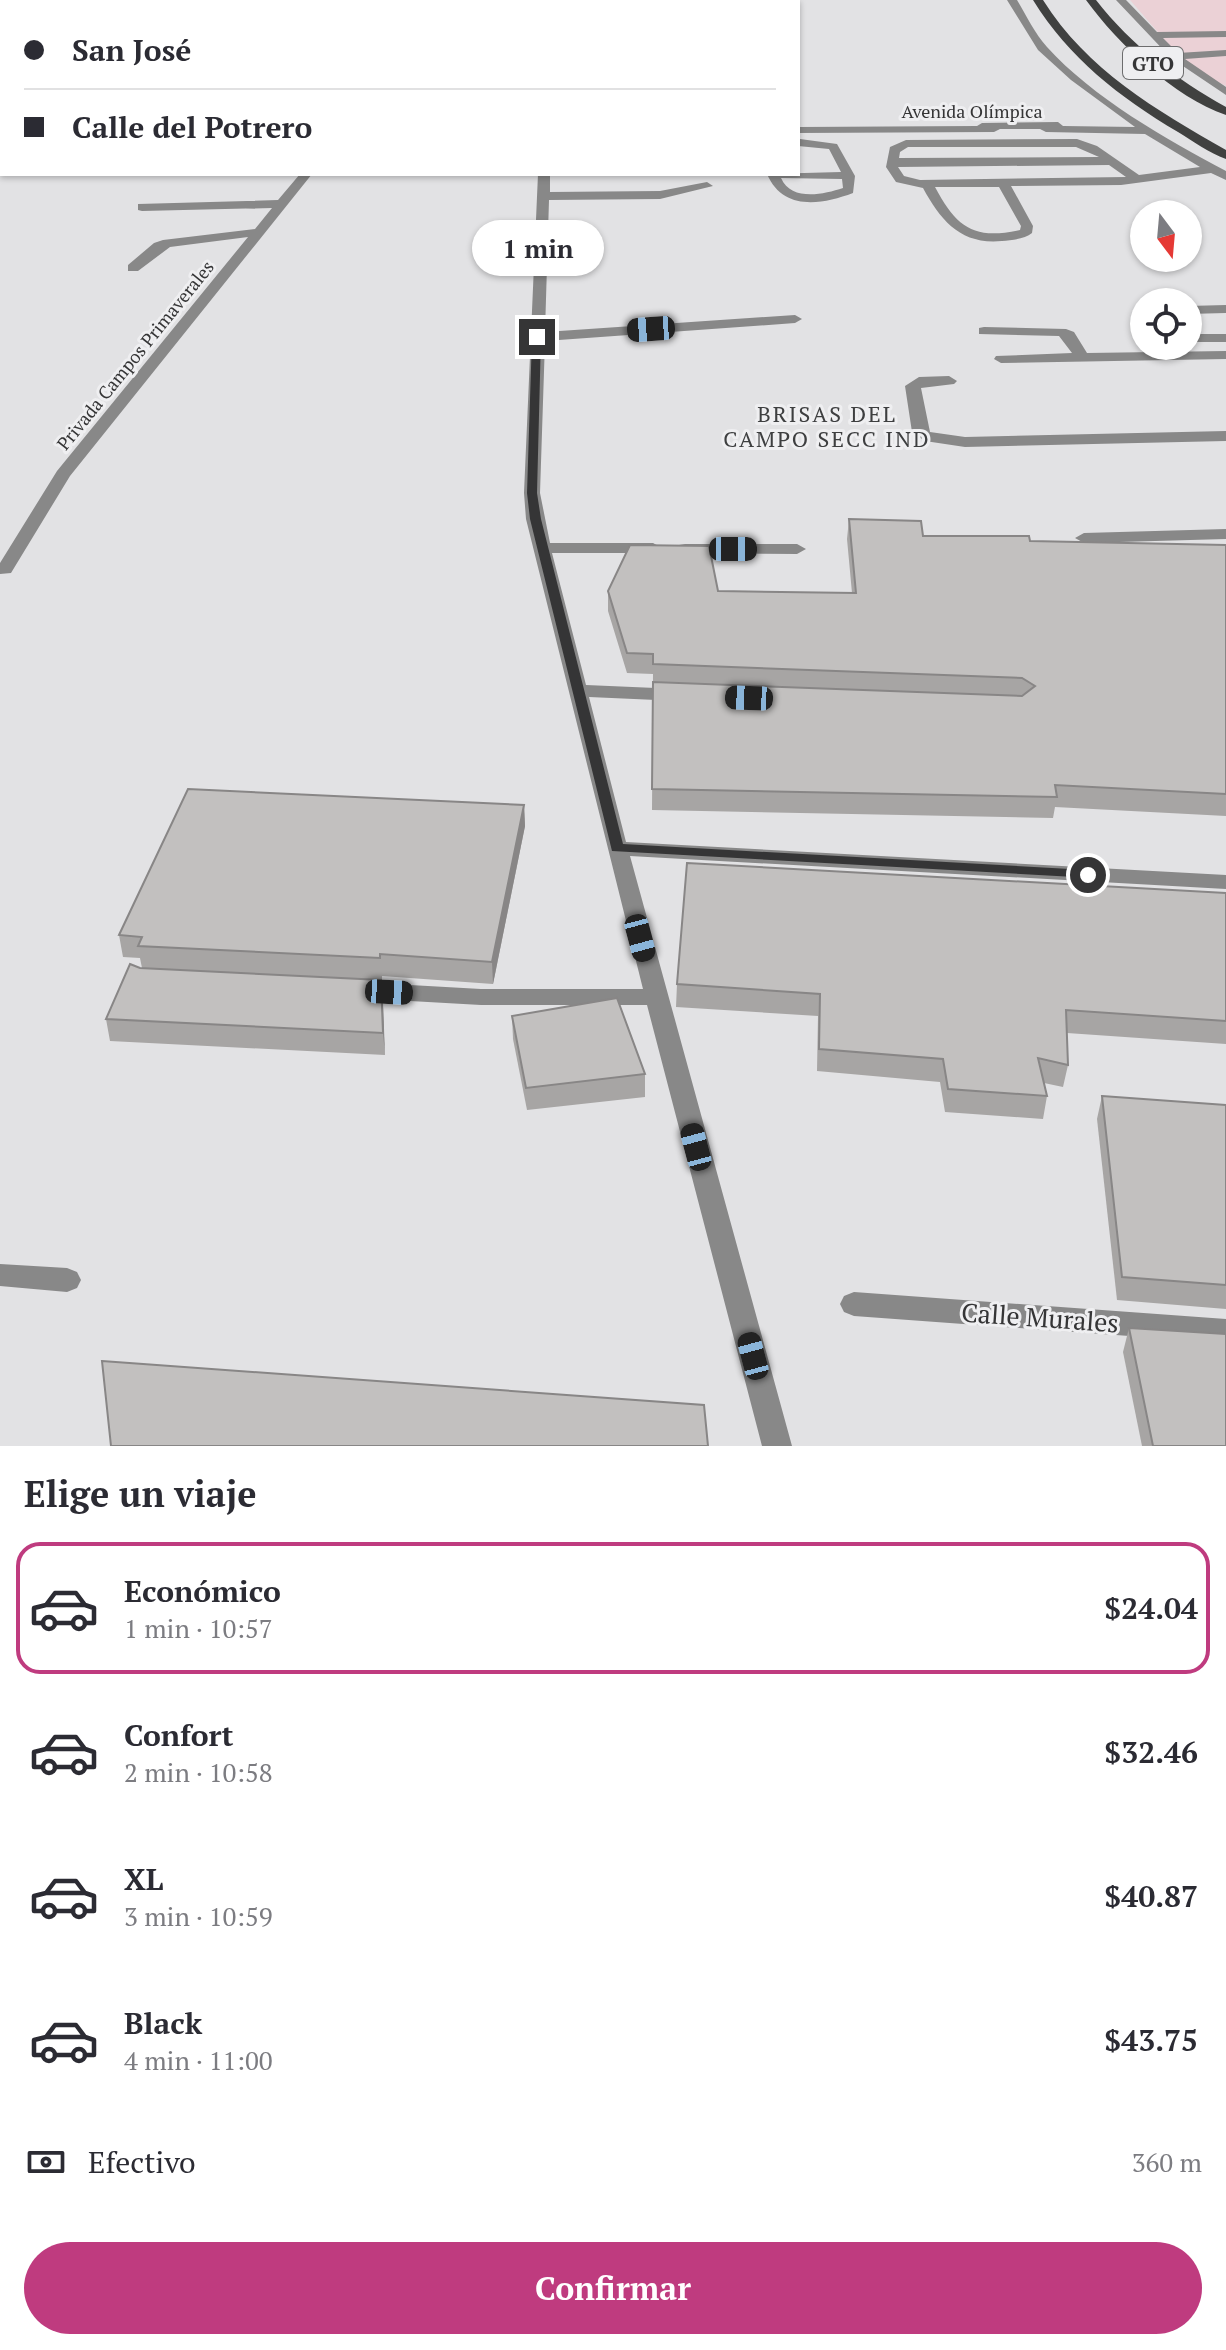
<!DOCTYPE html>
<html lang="es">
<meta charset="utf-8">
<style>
:root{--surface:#fff;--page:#f7f7f7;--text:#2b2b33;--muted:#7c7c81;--line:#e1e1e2;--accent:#bf3b7f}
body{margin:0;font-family:"PT Serif",serif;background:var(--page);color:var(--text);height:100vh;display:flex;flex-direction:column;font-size:30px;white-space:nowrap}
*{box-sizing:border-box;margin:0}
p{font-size:26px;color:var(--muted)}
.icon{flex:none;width:44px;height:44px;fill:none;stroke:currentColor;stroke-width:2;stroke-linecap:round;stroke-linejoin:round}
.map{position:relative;height:1446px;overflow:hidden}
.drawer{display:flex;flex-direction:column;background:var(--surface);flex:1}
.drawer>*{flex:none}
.hud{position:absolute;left:0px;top:0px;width:800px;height:176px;box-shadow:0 2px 6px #0004;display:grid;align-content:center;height:176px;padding:0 24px;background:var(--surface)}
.needle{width:52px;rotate:164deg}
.tools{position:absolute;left:1130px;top:200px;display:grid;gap:16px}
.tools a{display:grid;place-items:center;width:72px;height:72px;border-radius:50%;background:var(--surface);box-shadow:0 2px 6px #0004;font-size:40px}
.end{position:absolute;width:36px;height:36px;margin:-18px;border:10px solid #353536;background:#fff;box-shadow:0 0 0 4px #fff}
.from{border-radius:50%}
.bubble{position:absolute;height:56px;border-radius:28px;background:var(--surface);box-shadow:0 2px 6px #0004;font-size:26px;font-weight:600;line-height:56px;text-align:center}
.car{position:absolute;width:24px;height:48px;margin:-24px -12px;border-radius:10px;box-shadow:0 0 6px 2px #0007;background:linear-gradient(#222 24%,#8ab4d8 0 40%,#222 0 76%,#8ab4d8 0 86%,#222 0)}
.hud b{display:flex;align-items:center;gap:28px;height:76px;font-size:30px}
.hud b+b{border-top:2px solid var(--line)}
.hud i{width:20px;height:20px;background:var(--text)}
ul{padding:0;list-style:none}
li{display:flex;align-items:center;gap:24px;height:132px;margin:0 16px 12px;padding:0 8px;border:4px solid transparent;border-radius:24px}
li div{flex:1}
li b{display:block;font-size:30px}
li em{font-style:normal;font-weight:600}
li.current{border-color:var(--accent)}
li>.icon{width:72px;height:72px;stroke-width:1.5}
h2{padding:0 24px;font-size:36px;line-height:96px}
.pay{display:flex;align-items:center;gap:20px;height:88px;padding:0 24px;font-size:30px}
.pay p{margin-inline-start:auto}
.action{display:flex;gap:16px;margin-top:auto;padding:16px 24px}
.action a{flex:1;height:92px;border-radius:48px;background:var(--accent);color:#fff;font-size:32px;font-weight:600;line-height:92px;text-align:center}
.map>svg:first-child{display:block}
.industrial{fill:#ebd1d6}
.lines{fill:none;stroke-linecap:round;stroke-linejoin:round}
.path{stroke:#a9a9ab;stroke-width:3;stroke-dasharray:2 2;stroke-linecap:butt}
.minor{fill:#888;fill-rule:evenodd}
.major{fill:#404140;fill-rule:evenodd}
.wall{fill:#a7a5a4}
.shaded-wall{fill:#888686}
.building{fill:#c2c0bf;stroke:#888686;stroke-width:2}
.route{fill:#353536}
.labels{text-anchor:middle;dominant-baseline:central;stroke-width:6;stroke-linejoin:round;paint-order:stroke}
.far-street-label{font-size:18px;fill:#353536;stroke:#efeff1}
.shield{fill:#efeff1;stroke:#6d6d6e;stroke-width:2}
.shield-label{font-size:20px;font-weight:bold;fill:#353536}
.far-quarter-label{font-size:22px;letter-spacing:2px;fill:#3e3f40;stroke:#efeff1}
.near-street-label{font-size:26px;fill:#353536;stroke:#efeff1}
</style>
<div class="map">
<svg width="1226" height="1446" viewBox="0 0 1226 1446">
<rect width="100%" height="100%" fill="#e2e2e4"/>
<path class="industrial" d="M 1130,0 L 1226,0 L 1226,86 L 1188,67 Z"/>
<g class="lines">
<path class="path" d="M 144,2 L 147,0"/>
<g class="minor">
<path d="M 1007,0 L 1017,0 C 1026,15 1035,34 1047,47 C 1092,97 1167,140 1226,171 L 1226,180 L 1211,173 L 1121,185 L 1011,186 L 1033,226 L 1032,233 C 1025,239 1012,240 1002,241 C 961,245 941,221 923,188 L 896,182 L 886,167 L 890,147 L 906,140 L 1077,139 L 1097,146 L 1139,175 L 1200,167 L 1145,134 L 1046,132 L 1040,129 L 1000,129 L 994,132 L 798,133 L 798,127 L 977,126 L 982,123 L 1058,122 L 1063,126 L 1135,127 L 1071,80 L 1038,50 ZM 908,147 L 1076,147 L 1099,157 L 899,158 L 900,152 ZM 1109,165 L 1126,177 L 920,180 L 904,176 L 898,167 ZM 935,187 L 999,187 L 1021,226 L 1020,230 C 974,240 957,228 935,187 Z"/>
<path d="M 1116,0 L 1126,0 L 1157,32 L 1226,31 L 1226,37 L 1163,38 L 1178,53 L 1226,50 L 1226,56 L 1185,59 L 1226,87 L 1226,95 L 1171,58 Z"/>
<rect x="0" y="128" width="2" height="6"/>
<path d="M 800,139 L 837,144 L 855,176 L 853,193 C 821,205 783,211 767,174 L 841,172 L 829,149 L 798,146 ZM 781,178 L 842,179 L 843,188 C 822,195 791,201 781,178 Z"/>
<path d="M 300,174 L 312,174 L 70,476 L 11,573 L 0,574 L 0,563 L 57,471 L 248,237 L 170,247 L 138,271 L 128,271 L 128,265 L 154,243 L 163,240 L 255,229 L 272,208 L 142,211 L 138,210 L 138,204 L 278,200 Z"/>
<path d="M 538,174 L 550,174 L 550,192 L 660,191 L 707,182 L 713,186 L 660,199 L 549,200 L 545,332 L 795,315 L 802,319 L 795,323 L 545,341 L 540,493 L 550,543 L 653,543 L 662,548 L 653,553 L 552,553 L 586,685 L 679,689 L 689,695 L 679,701 L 589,697 L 626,842 L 1226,875 L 1226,889 L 630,856 L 792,1446 L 762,1446 L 647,1005 L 481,1005 L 357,998 L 349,996 L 345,990 L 349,984 L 357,982 L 481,989 L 643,989 L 526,519 L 524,493 Z"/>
<path d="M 1226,305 L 1226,313 L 1188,314 L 1188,306 Z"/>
<path d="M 1140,306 L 1144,306 L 1144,314 L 1133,310 Z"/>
<path d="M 984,327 L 1066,329 L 1074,332 L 1087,353 L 1226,351 L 1226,359 L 1001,363 L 994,359 L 996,356 L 1072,353 L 1059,336 L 979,334 L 979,328 Z"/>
<rect x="1188" y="334" width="38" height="8"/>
<path d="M 949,376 L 957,381 L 954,384 L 921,388 L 930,432 L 965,437 L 1226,431 L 1226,441 L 965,447 L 925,441 L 912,432 L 905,386 L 919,377 Z"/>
<path d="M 1226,529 L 1226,539 L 1084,543 L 1075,538 L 1084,533 Z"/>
<path d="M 685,544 L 797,544 L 806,549 L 797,554 L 679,553 L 676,549 L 679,545 Z"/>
<path d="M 0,1264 L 67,1268 L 77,1272 L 81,1280 L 77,1288 L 67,1292 L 0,1286 Z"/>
<path d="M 854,1292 L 1226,1319 L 1226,1343 L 854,1316 L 844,1312 L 840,1304 L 844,1296 Z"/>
</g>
<g class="major">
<path d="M 1033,0 L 1043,0 C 1087,70 1156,110 1226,150 L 1226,159 C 1209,153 1193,141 1178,132 C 1119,97 1069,58 1033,0 Z"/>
<path d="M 1086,0 L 1096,0 C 1132,46 1176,79 1226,107 L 1226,115 C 1174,97 1118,44 1086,0 Z"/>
</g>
</g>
<g class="wall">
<path d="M 849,519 L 923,536 L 1030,541 L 1226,545 L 1226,816 L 1055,807 L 1053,818 L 652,810 L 653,674 L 627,673 L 608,611 L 608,591 L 852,593 L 847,539 Z"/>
<path d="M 524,805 L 525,826 L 493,984 L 382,976 L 382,981 L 381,981 L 385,1055 L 110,1041 L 106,1019 L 142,968 L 140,958 L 123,957 L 119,935 Z"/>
<path d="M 1226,893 L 1226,1044 L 1067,1033 L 1068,1065 L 1063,1087 L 1044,1083 L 1047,1096 L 1043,1119 L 945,1112 L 940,1082 L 817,1071 L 818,1016 L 676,1007 L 677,984 Z"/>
<path d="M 512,1016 L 645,1074 L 645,1097 L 527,1110 L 513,1039 Z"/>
<path d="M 1102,1096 L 1226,1105 L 1226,1309 L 1117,1300 L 1097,1119 Z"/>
<path d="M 1129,1328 L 1226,1446 L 1142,1446 L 1123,1352 Z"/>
</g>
<g class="shaded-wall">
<path d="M 524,805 L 525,826 L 493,984 L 492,962 Z"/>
<path d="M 381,980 L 383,1003 L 385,1055 L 383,1033 Z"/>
</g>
<g class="building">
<path d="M 849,519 L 921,521 L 923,536 L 1029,536 L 1030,541 L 1226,545 L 1226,794 L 1055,785 L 1057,797 L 652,789 L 653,682 L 1022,696 L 1035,686 L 1022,678 L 653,664 L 653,654 L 627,653 L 608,591 L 630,545 L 709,546 L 718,591 L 856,593 Z"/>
<path d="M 188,789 L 524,805 L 492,962 L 380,954 L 380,958 L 138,946 L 142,937 L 119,935 Z"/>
<path d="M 687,863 L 1226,893 L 1226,1021 L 1066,1010 L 1068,1065 L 1038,1058 L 1047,1096 L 948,1089 L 943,1059 L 819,1049 L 820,994 L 677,984 Z"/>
<path d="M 130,964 L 140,968 L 381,980 L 383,1033 L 106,1019 Z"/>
<path d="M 617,998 L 645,1074 L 526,1088 L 512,1016 Z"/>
<path d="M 1102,1096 L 1226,1105 L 1226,1285 L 1122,1277 Z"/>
<path d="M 1129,1328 L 1226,1334 L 1226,1446 L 1153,1446 Z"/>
<path d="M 102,1361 L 704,1405 L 708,1446 L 111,1446 Z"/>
</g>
<path class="route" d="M 537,334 L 541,337 L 537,493 L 541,519 L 623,844 L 1088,870 L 1093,871 L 1093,878 L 612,851 L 530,519 L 527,493 L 532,337 Z"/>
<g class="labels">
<g class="far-street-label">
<text x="972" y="111">Avenida Olímpica</text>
<text transform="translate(135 355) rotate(-51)">Privada Campos Primaverales</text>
</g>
<rect class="shield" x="1123" y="47" width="60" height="32" rx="6"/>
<g class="shield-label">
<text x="1153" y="63">GTO</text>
</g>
<g class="far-quarter-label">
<text x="827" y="413">BRISAS DEL<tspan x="827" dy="25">CAMPO SECC IND</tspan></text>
</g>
<g class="near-street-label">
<text transform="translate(1040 1317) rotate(4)">Calle Murales</text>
</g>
</g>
</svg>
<div class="tools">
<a><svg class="needle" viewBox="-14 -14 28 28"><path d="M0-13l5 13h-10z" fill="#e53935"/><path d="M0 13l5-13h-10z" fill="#7c7c81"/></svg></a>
<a><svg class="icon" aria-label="locate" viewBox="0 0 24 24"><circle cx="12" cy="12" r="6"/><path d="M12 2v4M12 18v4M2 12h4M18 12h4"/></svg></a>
</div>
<i class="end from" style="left:1088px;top:875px"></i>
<i class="end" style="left:537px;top:337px"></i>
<div class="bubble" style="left:472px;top:220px;width:132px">1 min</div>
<i class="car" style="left:651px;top:329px;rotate:266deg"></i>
<i class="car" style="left:733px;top:549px;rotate:90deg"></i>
<i class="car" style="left:749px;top:698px;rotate:272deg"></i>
<i class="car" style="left:640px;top:938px;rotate:165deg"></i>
<i class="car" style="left:389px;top:992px;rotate:93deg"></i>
<i class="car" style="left:696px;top:1147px;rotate:345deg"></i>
<i class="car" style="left:753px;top:1356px;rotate:345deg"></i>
<div class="hud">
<b><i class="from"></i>San José</b>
<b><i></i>Calle del Potrero</b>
</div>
</div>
<section class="drawer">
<h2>Elige un viaje</h2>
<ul>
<li class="current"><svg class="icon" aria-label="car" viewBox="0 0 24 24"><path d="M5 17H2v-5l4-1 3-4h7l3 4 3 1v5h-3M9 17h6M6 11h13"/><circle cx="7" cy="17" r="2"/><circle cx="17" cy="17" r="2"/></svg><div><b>Económico</b><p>1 min · 10:57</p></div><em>$24.04</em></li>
<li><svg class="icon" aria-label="car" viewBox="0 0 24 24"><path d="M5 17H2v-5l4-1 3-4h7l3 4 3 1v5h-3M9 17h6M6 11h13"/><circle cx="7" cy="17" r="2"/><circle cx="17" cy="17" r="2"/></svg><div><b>Confort</b><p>2 min · 10:58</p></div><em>$32.46</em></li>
<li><svg class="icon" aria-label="car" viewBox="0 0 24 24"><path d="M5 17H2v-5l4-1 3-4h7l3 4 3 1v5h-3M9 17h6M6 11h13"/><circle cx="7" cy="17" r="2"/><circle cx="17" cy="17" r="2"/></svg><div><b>XL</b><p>3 min · 10:59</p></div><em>$40.87</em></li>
<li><svg class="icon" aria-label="car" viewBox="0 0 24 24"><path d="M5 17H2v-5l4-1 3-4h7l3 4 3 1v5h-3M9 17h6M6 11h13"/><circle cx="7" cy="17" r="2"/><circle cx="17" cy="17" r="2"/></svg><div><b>Black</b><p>4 min · 11:00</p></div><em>$43.75</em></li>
</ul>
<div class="pay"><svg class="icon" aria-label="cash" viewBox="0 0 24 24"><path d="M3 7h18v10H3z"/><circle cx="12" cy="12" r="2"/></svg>Efectivo<p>360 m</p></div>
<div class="action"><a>Confirmar</a></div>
</section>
